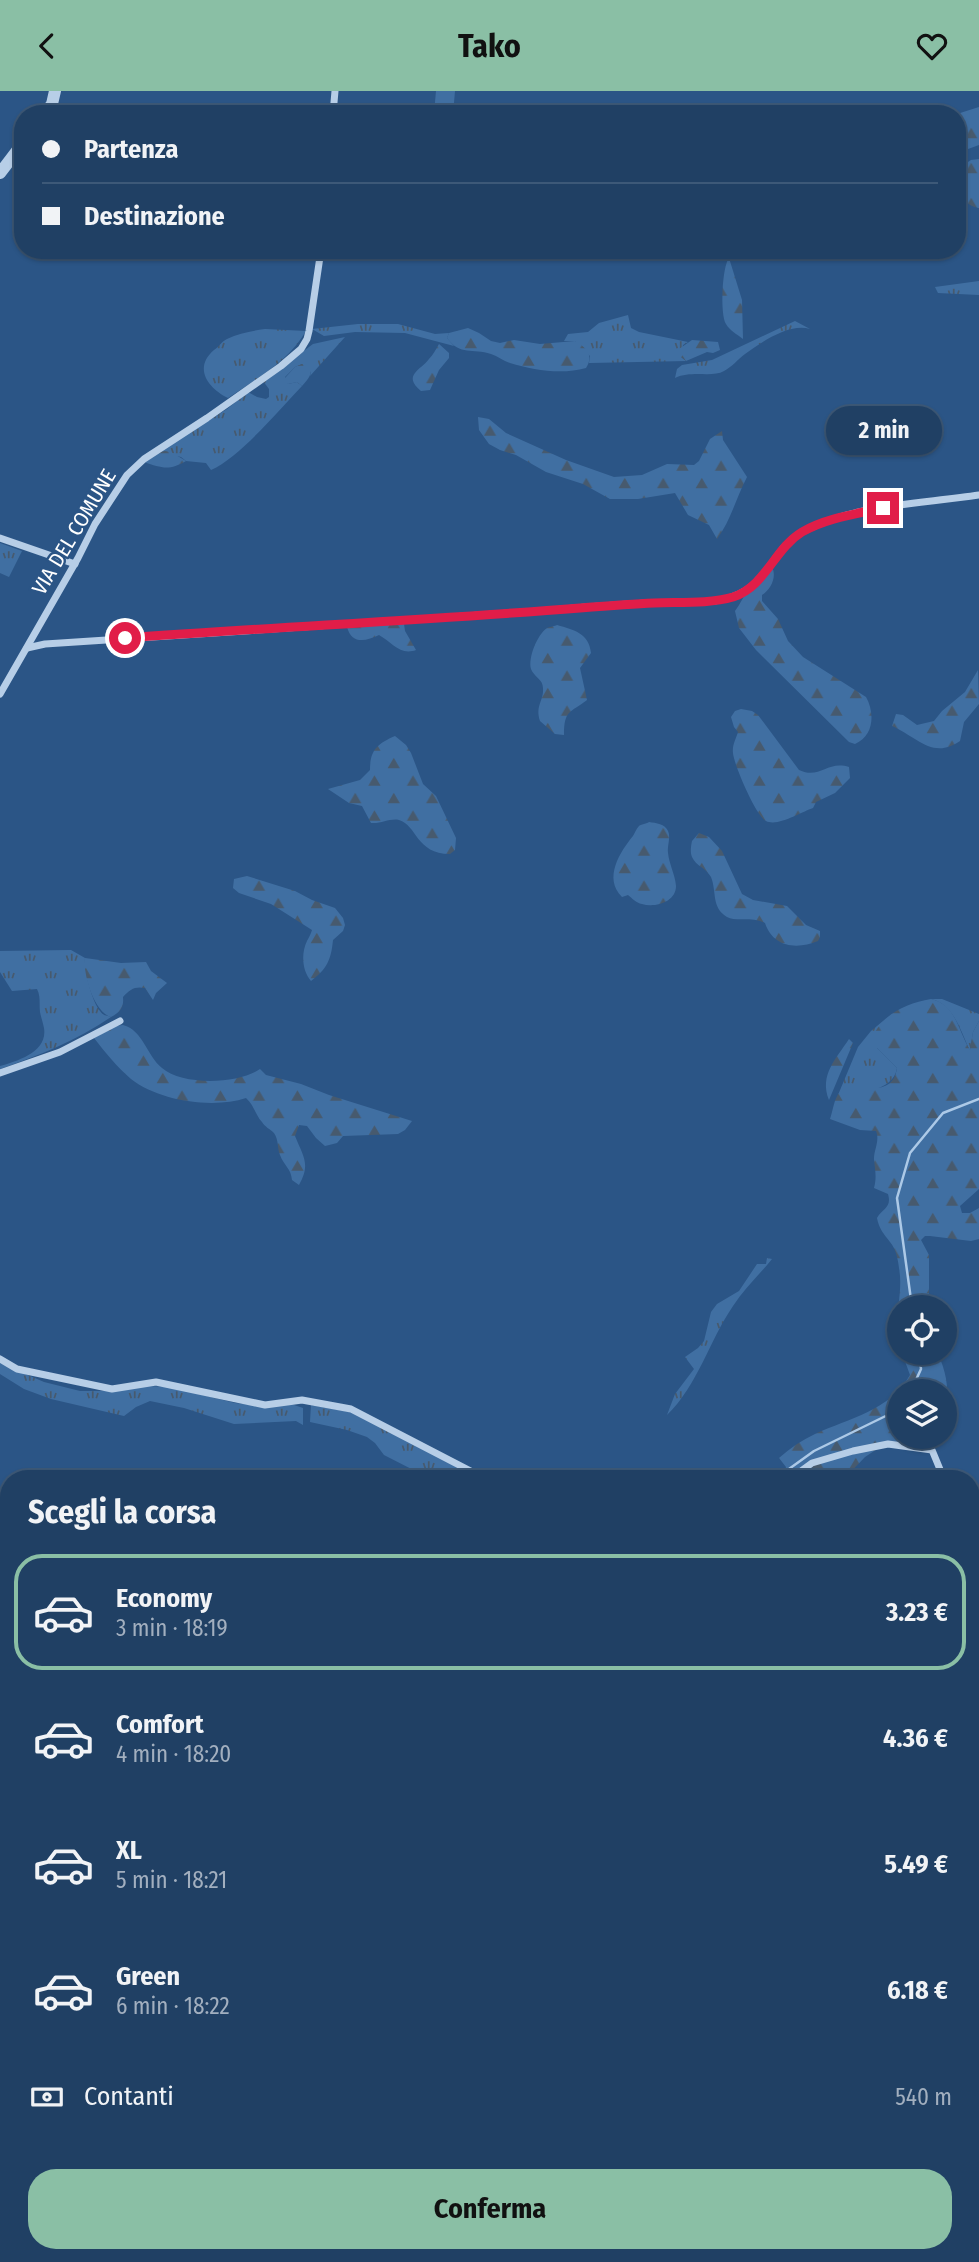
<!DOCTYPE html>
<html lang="it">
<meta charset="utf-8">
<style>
:root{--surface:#204064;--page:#2d4b6d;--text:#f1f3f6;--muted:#a2afbf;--line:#3d5978;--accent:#8abfa5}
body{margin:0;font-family:"Fira Sans Condensed",sans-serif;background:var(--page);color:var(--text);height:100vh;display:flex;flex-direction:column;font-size:26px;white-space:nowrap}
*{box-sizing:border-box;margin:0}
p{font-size:23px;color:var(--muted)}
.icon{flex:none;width:38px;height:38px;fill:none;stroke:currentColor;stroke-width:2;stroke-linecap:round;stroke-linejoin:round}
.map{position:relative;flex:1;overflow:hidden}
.panel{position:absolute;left:0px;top:1379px;width:980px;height:793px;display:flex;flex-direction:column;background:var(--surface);border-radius:28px 28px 0 0;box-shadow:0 2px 5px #0004,0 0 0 2px var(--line)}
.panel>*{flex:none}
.guide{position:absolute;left:14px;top:14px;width:952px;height:154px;border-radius:28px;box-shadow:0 2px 5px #0004,0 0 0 2px var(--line);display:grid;align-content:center;height:154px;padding:0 28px;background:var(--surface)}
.controls{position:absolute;left:887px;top:1204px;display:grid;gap:14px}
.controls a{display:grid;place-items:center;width:70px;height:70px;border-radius:50%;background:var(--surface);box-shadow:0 2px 5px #0004,0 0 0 2px var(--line);font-size:35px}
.end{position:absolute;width:32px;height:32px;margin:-16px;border:9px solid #e11d48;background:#fff;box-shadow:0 0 0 4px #fff}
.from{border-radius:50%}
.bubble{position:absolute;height:49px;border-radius:24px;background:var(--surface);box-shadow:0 2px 5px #0004,0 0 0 2px var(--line);font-size:23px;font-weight:700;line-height:49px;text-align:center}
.guide b{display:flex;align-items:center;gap:24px;height:66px;font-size:26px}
.guide b+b{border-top:2px solid var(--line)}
.guide i{width:18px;height:18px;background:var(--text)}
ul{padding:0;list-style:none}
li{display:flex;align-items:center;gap:21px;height:116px;margin:0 14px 10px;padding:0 14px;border:4px solid transparent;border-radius:28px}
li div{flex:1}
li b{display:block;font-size:26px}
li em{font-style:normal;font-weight:700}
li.current{border-color:var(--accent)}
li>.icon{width:63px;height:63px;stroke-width:1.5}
h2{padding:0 28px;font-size:32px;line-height:84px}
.pay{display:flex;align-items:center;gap:18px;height:77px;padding:0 28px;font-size:26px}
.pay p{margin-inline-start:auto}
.primary-button{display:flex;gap:14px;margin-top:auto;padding:14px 28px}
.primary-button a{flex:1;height:80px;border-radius:28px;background:var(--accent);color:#111;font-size:28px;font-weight:700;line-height:80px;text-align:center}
header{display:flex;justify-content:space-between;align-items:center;height:91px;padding:0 28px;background:var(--accent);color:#111;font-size:32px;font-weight:700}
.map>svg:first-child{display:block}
.grass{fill:url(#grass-tufts)}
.forest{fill:url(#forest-firs)}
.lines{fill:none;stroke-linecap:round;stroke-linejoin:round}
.stream{stroke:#acc9e7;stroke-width:2.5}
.minor{stroke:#b7cee7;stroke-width:7}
.tertiary{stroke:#b7cee7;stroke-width:12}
.route{stroke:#e11d48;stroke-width:9}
.labels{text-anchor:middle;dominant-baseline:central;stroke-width:5;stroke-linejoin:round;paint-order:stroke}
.street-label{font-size:21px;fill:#fff;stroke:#2b5586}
</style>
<header><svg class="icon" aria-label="back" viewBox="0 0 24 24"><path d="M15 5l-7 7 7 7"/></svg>Tako<svg class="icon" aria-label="heart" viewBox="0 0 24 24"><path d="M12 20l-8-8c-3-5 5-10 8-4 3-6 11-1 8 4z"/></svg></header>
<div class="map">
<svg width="979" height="2171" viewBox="0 0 979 2171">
<defs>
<pattern id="grass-tufts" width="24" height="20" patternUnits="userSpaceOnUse" patternTransform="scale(1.75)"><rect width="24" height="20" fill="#406fa2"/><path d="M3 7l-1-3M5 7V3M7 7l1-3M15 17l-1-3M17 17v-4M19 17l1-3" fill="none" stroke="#475a6e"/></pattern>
<pattern id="forest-firs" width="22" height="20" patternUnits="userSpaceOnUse" patternTransform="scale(1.75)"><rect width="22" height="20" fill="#406fa2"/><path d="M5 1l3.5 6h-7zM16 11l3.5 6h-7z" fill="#475a6e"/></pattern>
</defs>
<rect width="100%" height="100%" fill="#2b5586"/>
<g class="grass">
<path d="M 436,0 L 455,0 L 453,23 L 434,23 Z"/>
<path d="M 979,190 L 979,204 L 938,202 L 935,196 Z"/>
<path d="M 628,224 L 631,237 L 639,241 L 688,251 L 683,254 L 681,266 L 686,270 L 589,272 L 590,265 L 575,250 L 564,250 L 568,243 L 588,241 L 599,232 Z"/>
<path d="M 795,230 L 810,238 C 789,232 762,251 745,263 C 738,268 732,276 724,280 C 712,287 692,279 675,287 L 677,278 L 682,274 L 712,269 Z"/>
<path d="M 358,233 L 398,233 L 435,243 L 449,242 L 447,247 L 454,255 L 405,242 L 355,241 L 324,245 L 312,238 Z"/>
<path d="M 265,238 L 306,240 C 288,271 257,287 228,307 C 208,297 193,277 214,259 C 219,256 221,251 227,248 C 239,242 252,240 265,238 Z"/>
<path d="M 345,246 L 310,285 L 311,281 L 302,273 L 295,276 L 285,286 L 288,293 L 297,291 L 302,295 C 279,319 240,366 211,379 L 206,372 L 186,370 L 181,366 L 159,361 L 227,318 L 248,301 L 257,306 L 266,308 L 269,306 L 269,298 L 263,290 L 313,253 Z"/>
<path d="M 0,452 L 22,460 L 9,486 L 0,482 Z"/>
<path d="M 71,859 L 85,867 C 84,880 92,910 100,920 C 103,925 106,924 111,926 C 76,950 40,964 0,978 L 0,975 C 17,970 48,961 44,937 C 43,932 41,926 40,921 C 39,912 41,906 37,898 L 12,900 L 0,881 L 0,860 Z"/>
<path d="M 931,908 L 942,908 L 979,923 L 979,930 L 973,941 L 970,960 C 961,941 954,913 931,908 Z"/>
<path d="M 889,925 L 878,937 L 877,957 L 897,977 C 893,1002 857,1001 838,1004 L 858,956 L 871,940 Z"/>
<path d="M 767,1167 L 772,1168 C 759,1184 744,1198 733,1215 C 709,1250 698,1294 667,1324 L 675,1303 L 694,1278 L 685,1266 L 698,1257 L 704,1250 L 711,1221 L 717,1213 L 739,1200 L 757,1173 L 766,1173 Z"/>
<path d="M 0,1272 L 44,1291 L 80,1300 L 118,1300 L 147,1295 L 170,1296 L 235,1312 L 269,1316 L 291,1313 L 303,1317 L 303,1334 L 296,1330 L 234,1333 L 184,1317 L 150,1310 L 136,1316 L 124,1325 L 51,1308 L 24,1298 L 0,1283 Z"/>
<path d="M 311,1314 L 355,1322 L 484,1388 L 431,1388 L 384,1364 L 375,1352 L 367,1346 L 347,1339 L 310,1331 Z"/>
</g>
<g class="forest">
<path d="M 979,16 L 979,54 L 957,62 L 957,23 Z"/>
<path d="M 979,68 L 979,117 L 978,117 C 959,113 957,93 957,78 L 971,69 Z"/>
<path d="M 729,167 L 742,209 L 743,248 C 737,243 730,240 726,233 C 720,223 722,176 729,167 Z"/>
<path d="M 468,237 L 479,242 L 491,250 L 500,252 L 514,249 L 540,253 L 575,250 C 587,257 594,264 586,277 C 561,284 534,279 510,272 C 503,270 498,265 491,263 C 473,257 460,265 447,247 L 449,242 Z"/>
<path d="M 692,249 L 718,251 L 720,259 L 713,262 L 707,261 L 686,270 L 681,266 L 679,258 Z"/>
<path d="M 439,253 L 449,262 L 449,267 L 439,279 L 430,299 L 421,300 C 402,284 421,279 429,268 C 433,264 436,258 439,253 Z"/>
<path d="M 302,273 L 309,274 C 314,282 308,288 302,295 L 297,291 L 288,293 L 285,291 L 285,287 L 295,276 Z"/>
<path d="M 478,326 L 489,328 L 506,342 L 566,369 L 614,386 L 642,384 L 667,373 L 694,374 L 699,370 L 710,348 L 722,340 L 723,349 L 747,386 C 736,407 731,429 717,448 L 709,434 L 688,424 L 675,402 L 638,408 L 610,408 L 583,393 L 546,381 L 516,364 L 500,359 L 489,353 L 479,339 Z"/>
<path d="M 165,360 L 171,361 L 186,370 C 169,380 162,377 144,371 L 159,361 Z"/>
<path d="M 766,475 L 772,476 C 777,486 771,498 762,504 L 762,510 L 778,528 L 788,550 L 803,566 L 866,606 C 875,622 874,645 855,653 L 849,651 L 756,559 L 739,537 L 735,520 C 747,504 750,487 766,475 Z"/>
<path d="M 404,533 L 405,540 L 416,559 C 400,565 392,551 379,544 C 366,550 352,554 347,536 Z"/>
<path d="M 557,534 C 574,539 589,542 591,562 L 580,577 L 587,609 C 570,622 564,619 564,644 L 555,643 L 540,630 C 535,614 544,610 543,597 C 543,588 534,586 531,578 C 528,567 537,544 547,537 C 549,536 555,535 557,534 Z"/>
<path d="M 978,579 L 979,613 L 964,631 L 960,650 C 933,669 917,646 892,635 L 896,623 L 903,624 L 917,634 L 934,630 L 942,620 L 965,601 Z"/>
<path d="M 741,618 L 752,620 L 758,624 L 799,679 C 820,689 827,669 849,676 L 850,687 L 835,702 L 816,711 L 813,717 C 801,721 778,736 766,730 C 756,725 734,674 733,662 C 732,654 736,648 738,641 L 734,636 L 731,626 L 735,620 Z"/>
<path d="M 395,645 L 406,654 L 411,662 L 423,693 L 436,705 L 456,747 L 455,759 L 450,763 C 416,763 417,734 399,729 C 390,727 381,733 371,732 L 362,715 L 349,712 L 328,698 L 360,689 L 370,679 C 370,659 377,653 395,645 Z"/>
<path d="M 649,731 C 656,732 665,733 668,740 C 671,746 667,755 668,762 C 669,773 675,783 676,795 C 676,811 655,817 642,813 C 636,812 632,807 628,804 L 622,806 C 603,787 620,761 633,745 C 635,742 636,738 639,735 C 640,734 648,732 649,731 Z"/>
<path d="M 699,742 L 709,746 L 722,760 L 742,803 L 753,809 L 787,815 L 806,834 L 820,840 L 820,846 L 818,850 C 796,859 773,856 765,832 C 752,825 736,831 727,826 C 711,816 717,801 711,786 C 706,777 696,775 692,766 C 690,761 691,755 692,750 Z"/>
<path d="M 247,785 L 295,800 L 312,809 L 335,817 L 343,827 L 345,834 L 343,840 L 333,849 C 331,869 327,878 311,890 C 302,880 301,862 307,850 C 309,846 311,843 312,839 L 271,813 L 239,802 L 233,797 L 234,788 Z"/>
<path d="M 85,867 L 121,872 L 146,871 L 151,880 L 167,892 L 156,902 L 153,909 L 145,897 C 135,895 130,898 123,906 C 124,917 120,921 111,926 C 94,921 83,884 85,867 Z"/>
<path d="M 931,908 C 956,913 958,940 970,959 L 973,941 L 979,930 L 979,1098 L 960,1115 L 962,1122 L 970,1122 L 979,1117 L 979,1148 L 971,1150 L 930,1145 L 925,1145 L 921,1149 L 929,1164 L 929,1216 L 900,1216 L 899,1255 C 892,1230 904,1203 899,1177 C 898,1168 896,1158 890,1151 C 884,1143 879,1138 877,1127 C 883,1117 892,1117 888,1103 L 874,1097 C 877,1086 875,1079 874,1068 C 874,1058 880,1050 876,1040 L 860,1039 L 830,1028 C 833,1020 834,1007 840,1001 C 855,989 892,1011 897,977 L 877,957 L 875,941 C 887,921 908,912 931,908 Z"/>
<path d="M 123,934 C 143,939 147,965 162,977 C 182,995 240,993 260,978 L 266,984 L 301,993 L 329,1004 L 412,1030 L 405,1039 L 398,1043 L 343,1045 L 337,1052 L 325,1055 L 316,1047 L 307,1035 L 299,1034 L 295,1045 C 303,1065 311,1073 299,1094 L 292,1089 C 291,1077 284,1075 280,1064 C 277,1057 279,1049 274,1042 C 270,1038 265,1036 262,1031 C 255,1023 254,1014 246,1007 C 213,1018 159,1010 131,988 C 117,976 105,961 94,947 L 116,935 Z"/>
<path d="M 849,948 L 853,952 L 829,1009 C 819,984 836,968 849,948 Z"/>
<path d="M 902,1262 L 938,1262 C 945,1280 950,1295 945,1315 L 945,1300 L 900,1300 L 900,1346 L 936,1346 L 931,1357 L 880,1356 L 865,1366 L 844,1388 L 783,1388 L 786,1376 L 779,1367 C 790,1357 802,1349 815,1343 C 850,1327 889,1320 910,1284 Z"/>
<path d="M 971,1586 L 979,1590 L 979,1633 L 971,1625 Z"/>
<path d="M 575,2163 L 805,2163 L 805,2169 L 801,2171 L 580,2171 Z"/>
</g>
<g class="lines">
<g class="stream">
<path d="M 912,1216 L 897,1107 L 910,1062 L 943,1022 L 979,1008"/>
<path d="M 911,1300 L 921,1278 L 919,1262"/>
<path d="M 775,1388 L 814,1360 L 900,1318"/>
<path d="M 625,2163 L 628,2171"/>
</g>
<g class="minor">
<path d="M 333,23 L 335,0"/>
<path d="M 0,447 L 75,473"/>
<path d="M 27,557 L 45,553 C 205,542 365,533 525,521 C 565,518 606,514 646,512 C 670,511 696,513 720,509 C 770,500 769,458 804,440 C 857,413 921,413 979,404"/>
<path d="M 0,603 L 78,467 L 95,433 L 127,384 L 144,368 L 207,327 L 281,275 L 301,258 L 307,248 L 309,240 L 321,159"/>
<path d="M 0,982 L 60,961 L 120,930"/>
<path d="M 0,1268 L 17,1278 L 112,1298 L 156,1291 L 265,1314 L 302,1309 L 351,1318 L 486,1388"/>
<path d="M 790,1388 L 812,1372 L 853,1360 L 888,1353 L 932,1359 L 944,1388"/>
<path d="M 971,1444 L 979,1459"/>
<path d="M 971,1629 L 979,1638"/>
<path d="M 971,2146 L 979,2149"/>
<path d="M 492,2163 L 494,2171"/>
<path d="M 819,2163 L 821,2171"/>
<path d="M 2,2171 L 24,2163"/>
</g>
<g class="tertiary">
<path d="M 45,23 L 52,13 L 55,0"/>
<path d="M 0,82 L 23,52"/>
</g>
</g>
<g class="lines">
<path class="route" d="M 125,547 C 277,536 429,529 580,517 C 605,515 630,513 654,512 C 680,511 709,513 733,506 C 766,495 774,458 802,441 C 826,427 856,423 883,417"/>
</g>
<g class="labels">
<g class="street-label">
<text transform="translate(74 441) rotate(-59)">VIA DEL COMUNE</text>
</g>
</g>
</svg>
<div class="controls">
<a><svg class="icon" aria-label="locate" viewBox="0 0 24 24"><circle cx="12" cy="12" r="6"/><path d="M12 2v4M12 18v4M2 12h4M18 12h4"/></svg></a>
<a><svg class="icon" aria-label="layers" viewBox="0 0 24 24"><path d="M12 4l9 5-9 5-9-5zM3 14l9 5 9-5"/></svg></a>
</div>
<i class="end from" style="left:125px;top:547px"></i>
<i class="end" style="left:883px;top:417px"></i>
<div class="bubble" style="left:826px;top:315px;width:116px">2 min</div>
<div class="guide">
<b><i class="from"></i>Partenza</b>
<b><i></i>Destinazione</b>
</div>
<section class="panel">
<h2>Scegli la corsa</h2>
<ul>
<li class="current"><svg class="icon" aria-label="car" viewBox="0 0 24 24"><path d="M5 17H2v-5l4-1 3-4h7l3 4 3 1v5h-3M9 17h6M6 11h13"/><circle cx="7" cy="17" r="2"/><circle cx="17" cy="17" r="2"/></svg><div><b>Economy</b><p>3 min · 18:19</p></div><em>3.23 €</em></li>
<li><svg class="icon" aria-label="car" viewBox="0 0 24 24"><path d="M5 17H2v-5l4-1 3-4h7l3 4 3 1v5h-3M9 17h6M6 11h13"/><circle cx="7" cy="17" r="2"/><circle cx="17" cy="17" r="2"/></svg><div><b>Comfort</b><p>4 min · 18:20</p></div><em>4.36 €</em></li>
<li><svg class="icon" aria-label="car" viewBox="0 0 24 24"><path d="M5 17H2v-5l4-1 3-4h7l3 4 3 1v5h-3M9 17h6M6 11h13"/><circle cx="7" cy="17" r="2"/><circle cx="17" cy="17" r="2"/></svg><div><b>XL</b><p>5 min · 18:21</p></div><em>5.49 €</em></li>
<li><svg class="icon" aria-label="car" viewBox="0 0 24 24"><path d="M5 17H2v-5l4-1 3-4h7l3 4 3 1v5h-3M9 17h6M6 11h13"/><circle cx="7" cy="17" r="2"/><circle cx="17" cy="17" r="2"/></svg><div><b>Green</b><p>6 min · 18:22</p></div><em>6.18 €</em></li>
</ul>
<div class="pay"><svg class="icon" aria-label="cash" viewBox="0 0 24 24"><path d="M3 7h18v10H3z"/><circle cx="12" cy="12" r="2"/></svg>Contanti<p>540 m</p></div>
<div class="primary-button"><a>Conferma</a></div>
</section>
</div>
